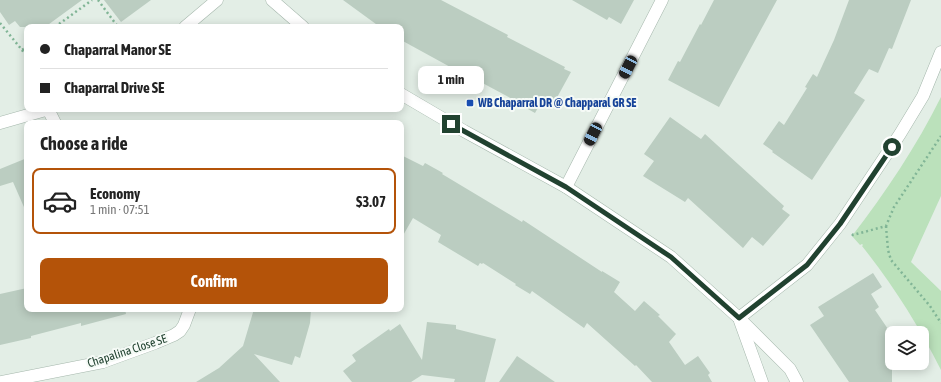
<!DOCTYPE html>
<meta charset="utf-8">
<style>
:root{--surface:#fff;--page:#f6f6f6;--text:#222;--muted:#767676;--line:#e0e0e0;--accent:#b45309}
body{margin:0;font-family:"Asap Condensed",sans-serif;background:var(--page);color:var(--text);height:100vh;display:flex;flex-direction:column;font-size:15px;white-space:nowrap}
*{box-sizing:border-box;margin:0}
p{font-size:13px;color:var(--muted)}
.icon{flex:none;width:22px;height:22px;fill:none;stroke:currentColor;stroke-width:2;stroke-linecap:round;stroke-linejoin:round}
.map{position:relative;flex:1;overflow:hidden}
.details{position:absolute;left:24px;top:120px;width:380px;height:192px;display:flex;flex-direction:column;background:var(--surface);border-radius:8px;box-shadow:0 2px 10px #0003}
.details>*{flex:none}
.guide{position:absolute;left:24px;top:24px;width:380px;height:88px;border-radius:8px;box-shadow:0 2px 10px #0003;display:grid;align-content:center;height:88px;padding:0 16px;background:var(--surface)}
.controls{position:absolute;left:885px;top:326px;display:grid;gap:8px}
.controls a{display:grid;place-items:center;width:44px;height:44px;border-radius:8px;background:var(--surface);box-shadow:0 2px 10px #0003;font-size:20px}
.end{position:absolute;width:18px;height:18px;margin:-9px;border:5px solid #214230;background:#fff;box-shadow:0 0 0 2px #fff}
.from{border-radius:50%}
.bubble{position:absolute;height:28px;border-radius:8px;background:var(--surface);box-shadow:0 2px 10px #0003;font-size:13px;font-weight:700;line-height:28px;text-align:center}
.car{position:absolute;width:12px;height:24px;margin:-12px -6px;border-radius:5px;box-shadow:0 0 3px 1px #0007;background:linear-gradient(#222 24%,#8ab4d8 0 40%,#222 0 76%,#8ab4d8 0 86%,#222 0)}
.guide b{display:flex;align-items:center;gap:14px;height:38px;font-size:15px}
.guide b+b{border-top:1px solid var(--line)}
.guide i{width:10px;height:10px;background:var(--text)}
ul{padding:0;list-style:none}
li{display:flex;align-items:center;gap:12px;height:66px;margin:0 8px 6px;padding:0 8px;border:2px solid transparent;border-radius:8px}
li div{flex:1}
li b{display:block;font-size:15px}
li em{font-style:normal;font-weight:700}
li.on{border-color:var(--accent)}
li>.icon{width:36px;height:36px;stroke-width:1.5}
h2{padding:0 16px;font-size:18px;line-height:48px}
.action{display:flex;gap:8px;margin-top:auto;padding:8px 16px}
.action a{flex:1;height:46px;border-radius:8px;background:var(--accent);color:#fff;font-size:16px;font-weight:700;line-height:46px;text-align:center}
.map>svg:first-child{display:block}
.green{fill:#bbe1bb}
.building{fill:#bbcdc1}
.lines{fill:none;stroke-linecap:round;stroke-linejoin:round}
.minor-casing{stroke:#a5b7ac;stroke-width:13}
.tertiary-casing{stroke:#a5b7ac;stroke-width:13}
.path{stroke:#81b596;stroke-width:2.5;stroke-dasharray:2 3;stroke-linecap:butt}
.minor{stroke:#fff;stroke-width:12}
.tertiary{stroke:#fff;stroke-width:12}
.route{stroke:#214230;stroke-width:5}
.transit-dot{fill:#1a4fb4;stroke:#f5faf6;stroke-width:1.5}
.labels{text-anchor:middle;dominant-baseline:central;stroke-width:4;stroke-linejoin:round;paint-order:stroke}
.transit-label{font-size:12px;font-weight:bold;fill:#164399;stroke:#f5faf6;text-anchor:start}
.street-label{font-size:12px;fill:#214230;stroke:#f5faf6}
</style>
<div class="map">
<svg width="941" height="382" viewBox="0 0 941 382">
<rect width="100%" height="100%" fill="#e3eee6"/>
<path class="green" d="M 941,97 L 941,196 L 911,262 L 941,291 L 941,370 C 919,326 893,285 862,246 L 863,245 L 862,244 L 860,245 L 852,236 C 886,192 916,147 941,97 Z"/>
<g class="building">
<path d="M 0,0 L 82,0 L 45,27 L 20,27 L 15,21 L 9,25 L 0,12 Z"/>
<path d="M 104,0 L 151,0 L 121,22 Z"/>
<path d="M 343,0 L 441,0 L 508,35 L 507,37 L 565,67 L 564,69 L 571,72 L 554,103 L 544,97 L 535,113 L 517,103 L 518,102 L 475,79 L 474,80 L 401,40 L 401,27 L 380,27 Z"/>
<path d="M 572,0 L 634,0 L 621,24 L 609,17 L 607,20 Z"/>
<path d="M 714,0 L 777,0 L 719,107 L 668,80 L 678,61 L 680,62 L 700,24 L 701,25 Z"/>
<path d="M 849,0 L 911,0 L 892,49 L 889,48 L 878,73 L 869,69 L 854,93 L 865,100 L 812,180 L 772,152 L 773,151 L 763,144 L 779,121 L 784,125 L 807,88 L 805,87 L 813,74 L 817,77 L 834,40 Z"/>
<path d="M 670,117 L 701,139 L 705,134 L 784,206 L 782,209 L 790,215 L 763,246 L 752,237 L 743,248 L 688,198 L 685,202 L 643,176 L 654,161 L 644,154 Z"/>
<path d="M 401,155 L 423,166 L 425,163 L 443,173 L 442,174 L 522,222 L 523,220 L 602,272 L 602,271 L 620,282 L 614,292 L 635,311 L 644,301 L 660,315 L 658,316 L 676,334 L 669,342 L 685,365 L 698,356 L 710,373 L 708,375 L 712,382 L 652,382 L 636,365 L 635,366 L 587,323 L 584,328 L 532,291 L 530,294 L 515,285 L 516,284 L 483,263 L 482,264 L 480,263 L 478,266 L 438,242 L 441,235 L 413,218 L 401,239 Z"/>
<path d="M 27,158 L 27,214 L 13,182 L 0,186 L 0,169 Z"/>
<path d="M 873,273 L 882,287 L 871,294 L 879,307 L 875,310 L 892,335 L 892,382 L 849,382 L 810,325 L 824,316 L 818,307 Z"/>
<path d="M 27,288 L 27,309 L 125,309 L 126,314 L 81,326 L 81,323 L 31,336 L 31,338 L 0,345 L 0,294 Z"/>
<path d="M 254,309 L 311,309 L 310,323 L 300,358 L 295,356 L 292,365 L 254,354 L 280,382 L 196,382 L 219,368 L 243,346 Z"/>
<path d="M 427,322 L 456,325 L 456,329 L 496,339 L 485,382 L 454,382 L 455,379 L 422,375 L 411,382 L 352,382 L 343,371 L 356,361 L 352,355 L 389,329 L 390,331 L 400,324 L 422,360 Z"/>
<path d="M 517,356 L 555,382 L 499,382 Z"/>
</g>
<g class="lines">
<defs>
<g id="minor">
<path d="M 185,27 L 217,0"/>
<path d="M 48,109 L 55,123"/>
<path d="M 0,123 L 49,109"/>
<path d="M 566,187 L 662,0"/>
<path d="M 2,382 L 103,362 L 155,343 L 174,335 L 180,331 L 184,325 L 190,309"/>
</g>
<g id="tertiary">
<path d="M 272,0 L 303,27"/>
<path d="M 401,94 L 464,131 L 566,187 L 671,257 L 739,318 L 790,369 L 797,382"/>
<path d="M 739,318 L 807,265 L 840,224 L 900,134 L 923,96 L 941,52"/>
<path d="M 740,321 L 762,382"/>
</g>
</defs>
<use href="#minor" class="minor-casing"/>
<use href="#tertiary" class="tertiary-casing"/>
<g class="path">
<path d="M 98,0 L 118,27"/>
<path d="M 0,23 L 22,50 L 27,47"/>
<path d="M 55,27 L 92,0"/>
<path d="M 22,50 L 27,57"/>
<path d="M 886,226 L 888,250 L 891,260 L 930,306 L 941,323"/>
<path d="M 852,234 L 853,235 L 886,226 L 894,207 L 941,136"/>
</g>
<use href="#minor" class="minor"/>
<use href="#tertiary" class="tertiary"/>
</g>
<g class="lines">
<path class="route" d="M 451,124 L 566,187 L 671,257 L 739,318 L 807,265 L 840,224 L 892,147"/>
</g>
<rect class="transit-dot" x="466" y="99" width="8" height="8" rx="2"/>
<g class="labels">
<g class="transit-label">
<text x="478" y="103">WB Chaparral DR @ Chapparal GR SE</text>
</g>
<g class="street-label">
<text transform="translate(127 351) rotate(-18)">Chapalina Close SE</text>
</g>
</g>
</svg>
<div class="controls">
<a><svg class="icon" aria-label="layers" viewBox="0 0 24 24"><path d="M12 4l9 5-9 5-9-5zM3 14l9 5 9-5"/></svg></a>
</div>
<i class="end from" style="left:892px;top:147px"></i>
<i class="end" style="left:451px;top:124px"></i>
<div class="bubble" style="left:418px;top:66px;width:66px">1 min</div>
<i class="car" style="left:628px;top:67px;rotate:207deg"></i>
<i class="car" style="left:593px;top:134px;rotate:207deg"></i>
<div class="guide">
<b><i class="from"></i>Chaparral Manor SE</b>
<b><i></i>Chaparral Drive SE</b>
</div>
<section class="details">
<h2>Choose a ride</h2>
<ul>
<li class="on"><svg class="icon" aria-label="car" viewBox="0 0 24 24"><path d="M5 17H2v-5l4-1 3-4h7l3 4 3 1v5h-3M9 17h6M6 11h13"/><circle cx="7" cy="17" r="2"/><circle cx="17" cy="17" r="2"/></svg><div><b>Economy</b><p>1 min · 07:51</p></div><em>$3.07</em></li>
</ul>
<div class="action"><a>Confirm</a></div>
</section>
</div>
